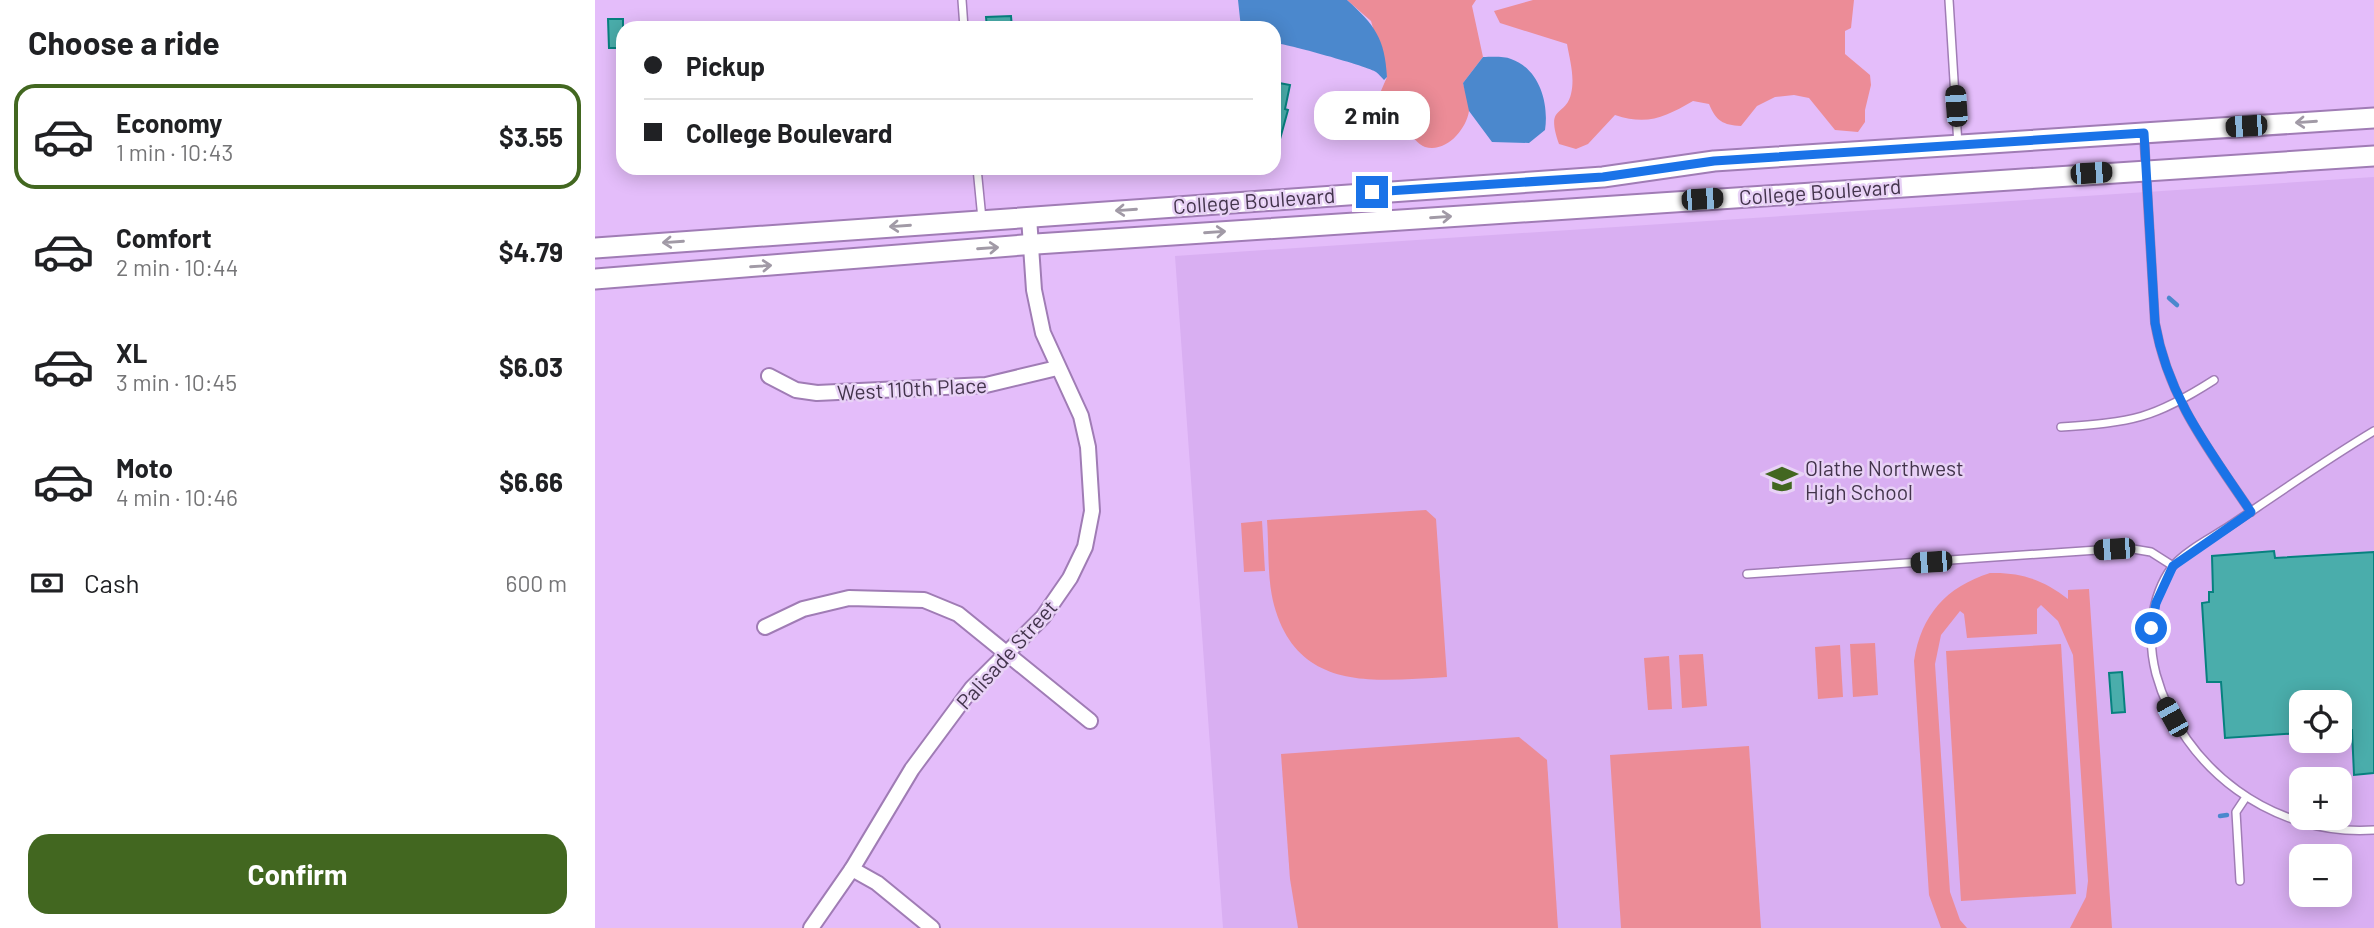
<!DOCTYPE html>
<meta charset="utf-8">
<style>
:root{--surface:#fff;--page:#f6f6f6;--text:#202124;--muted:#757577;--line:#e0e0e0;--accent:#426720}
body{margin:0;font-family:Barlow,sans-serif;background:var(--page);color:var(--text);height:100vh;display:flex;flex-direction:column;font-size:26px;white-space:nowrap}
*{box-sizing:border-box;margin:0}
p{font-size:23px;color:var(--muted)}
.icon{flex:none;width:38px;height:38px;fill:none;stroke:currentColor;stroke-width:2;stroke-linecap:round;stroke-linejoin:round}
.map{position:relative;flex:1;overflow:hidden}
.side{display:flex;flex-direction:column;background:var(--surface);width:595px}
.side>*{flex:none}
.banner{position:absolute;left:21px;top:21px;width:665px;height:154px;border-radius:21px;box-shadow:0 4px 18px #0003;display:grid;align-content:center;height:154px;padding:0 28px;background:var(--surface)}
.controls{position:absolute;left:1694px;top:690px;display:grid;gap:14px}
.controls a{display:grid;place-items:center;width:63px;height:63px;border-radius:14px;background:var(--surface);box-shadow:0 4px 18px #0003;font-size:35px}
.end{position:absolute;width:32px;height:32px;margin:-16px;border:9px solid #1a73e8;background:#fff;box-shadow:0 0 0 4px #fff}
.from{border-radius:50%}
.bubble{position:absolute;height:49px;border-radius:21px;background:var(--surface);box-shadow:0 4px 18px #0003;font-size:23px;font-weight:700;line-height:49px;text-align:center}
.car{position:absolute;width:21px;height:42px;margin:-21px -10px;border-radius:9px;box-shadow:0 0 5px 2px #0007;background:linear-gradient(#222 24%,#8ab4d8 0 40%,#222 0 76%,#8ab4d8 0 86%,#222 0)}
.banner b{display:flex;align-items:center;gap:24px;height:66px;font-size:26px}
.banner b+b{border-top:2px solid var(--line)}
.banner i{width:18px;height:18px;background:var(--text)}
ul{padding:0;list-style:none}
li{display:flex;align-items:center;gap:21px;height:105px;margin:0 14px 10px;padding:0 14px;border:4px solid transparent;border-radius:21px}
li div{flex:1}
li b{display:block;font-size:26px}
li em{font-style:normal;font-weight:700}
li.active{border-color:var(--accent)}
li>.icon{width:63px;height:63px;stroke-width:1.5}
h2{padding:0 28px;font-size:32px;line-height:84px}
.pay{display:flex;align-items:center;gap:18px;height:77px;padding:0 28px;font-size:26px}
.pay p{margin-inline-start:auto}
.action{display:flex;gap:14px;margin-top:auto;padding:14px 28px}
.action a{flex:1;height:80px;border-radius:21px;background:var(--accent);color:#fff;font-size:28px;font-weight:700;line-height:80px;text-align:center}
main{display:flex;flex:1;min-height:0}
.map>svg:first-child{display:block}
.built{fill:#d9aff2;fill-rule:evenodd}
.green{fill:#ec8c97}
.water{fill:#4b88cd}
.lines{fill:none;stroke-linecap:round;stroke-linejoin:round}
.stream{stroke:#4b88cd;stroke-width:4.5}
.building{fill:#4aadab;stroke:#07817f;stroke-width:2}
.service-casing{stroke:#a07cb5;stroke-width:10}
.minor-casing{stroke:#a07cb5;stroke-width:18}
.secondary-casing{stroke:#a07cb5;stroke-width:23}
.service{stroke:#fff;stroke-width:7}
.minor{stroke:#fff;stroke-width:14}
.secondary{stroke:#fff;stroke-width:19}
.oneway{stroke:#a19aa6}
.route{stroke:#1a73e8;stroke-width:9}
.labels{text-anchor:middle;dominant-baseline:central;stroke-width:5;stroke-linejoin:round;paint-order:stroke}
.street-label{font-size:21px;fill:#43344c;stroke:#e8d2f6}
.poi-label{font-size:21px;fill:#43344c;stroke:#e8d2f6;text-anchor:start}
</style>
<main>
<section class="side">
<h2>Choose a ride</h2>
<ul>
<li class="active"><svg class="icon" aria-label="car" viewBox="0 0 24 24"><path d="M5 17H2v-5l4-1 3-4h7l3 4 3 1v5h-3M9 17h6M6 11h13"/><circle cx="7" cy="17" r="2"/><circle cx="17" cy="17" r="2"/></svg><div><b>Economy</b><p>1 min · 10:43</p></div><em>$3.55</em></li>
<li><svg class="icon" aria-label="car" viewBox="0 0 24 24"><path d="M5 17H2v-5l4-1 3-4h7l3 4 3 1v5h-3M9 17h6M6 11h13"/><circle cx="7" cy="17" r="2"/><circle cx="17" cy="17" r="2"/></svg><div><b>Comfort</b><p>2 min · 10:44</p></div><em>$4.79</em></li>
<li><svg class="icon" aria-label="car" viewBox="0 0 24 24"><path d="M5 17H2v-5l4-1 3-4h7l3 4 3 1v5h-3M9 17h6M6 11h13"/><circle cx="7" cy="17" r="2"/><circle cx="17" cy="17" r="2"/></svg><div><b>XL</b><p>3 min · 10:45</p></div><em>$6.03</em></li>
<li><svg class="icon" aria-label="car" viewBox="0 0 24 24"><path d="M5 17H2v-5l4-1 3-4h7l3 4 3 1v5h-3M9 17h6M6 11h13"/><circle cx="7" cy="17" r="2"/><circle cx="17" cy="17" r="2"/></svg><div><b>Moto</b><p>4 min · 10:46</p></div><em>$6.66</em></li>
</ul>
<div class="pay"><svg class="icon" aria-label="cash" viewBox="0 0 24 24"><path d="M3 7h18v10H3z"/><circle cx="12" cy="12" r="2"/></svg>Cash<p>600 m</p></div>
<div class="action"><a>Confirm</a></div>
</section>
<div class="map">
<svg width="1779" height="928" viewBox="0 0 1779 928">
<rect width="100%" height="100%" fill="#e4bdfa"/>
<path class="built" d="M 1779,177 L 1779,928 L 628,928 L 580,256 ZM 1706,702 L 1745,702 L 1745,740 L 1706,740 ZM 1706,779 L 1745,779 L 1745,817 L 1706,817 ZM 1706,856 L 1745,856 L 1745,894 L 1706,894 Z"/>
<g class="green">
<path d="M 752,0 L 881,0 L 877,6 L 888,57 L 868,83 C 870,91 875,103 874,111 C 871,130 851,153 830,147 C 823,145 816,134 809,128 L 795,134 L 782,129 L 776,114 L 792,77 L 776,21 Z"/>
<path d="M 938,0 L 1259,0 L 1256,28 L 1250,31 L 1250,54 L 1275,75 L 1276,85 L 1270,110 L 1270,122 L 1263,132 L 1240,130 L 1214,98 L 1199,95 L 1180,97 L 1162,106 L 1146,126 C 1128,125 1121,121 1114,104 L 1098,101 C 1070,117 1053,126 1020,115 L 993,144 L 981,149 L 964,144 C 950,104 970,118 976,94 C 980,77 975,61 972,44 L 905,23 L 899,11 Z"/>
<path d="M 831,510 L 841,519 L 852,677 C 781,681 703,693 679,605 C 672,579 674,547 672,520 Z"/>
<path d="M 667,521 L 670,571 L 649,572 L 646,523 Z"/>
<path d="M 1395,573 C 1426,572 1449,580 1473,599 L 1473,590 L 1494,589 L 1517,928 L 1475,928 L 1491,897 L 1493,881 L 1478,655 L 1463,621 L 1446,605 L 1442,609 L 1442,634 L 1372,638 L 1369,614 L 1365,611 L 1346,635 L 1340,664 L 1355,892 L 1365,920 L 1372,928 L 1346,928 L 1334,895 L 1319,661 C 1326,615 1351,587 1395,573 Z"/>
<path d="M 1280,643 L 1283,695 L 1258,697 L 1255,644 Z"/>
<path d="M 1466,644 L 1481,894 L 1366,901 L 1351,651 Z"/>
<path d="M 1245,645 L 1248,697 L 1223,699 L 1220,647 Z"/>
<path d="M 1108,654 L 1112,706 L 1087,708 L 1084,655 Z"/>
<path d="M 1074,656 L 1077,709 L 1053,710 L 1049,658 Z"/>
<path d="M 924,737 L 952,760 L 963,928 L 703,928 L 695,879 L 686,754 Z"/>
<path d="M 1154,746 L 1166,928 L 1026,928 L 1015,755 Z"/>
</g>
<g class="water">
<path d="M 643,0 L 752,0 C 780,25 790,39 792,77 L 789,80 C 786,77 784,74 781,72 C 775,67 689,43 679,43 L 679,28 L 646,28 Z"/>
<path d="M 888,57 C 896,57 909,56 916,59 C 945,69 954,104 950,130 L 934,143 L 897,142 L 874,111 L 868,83 Z"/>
</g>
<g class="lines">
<g class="stream">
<path d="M 1574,298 L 1582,305"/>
<path d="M 1625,816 L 1632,815"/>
</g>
</g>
<g class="building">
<path d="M 416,16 L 417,28 L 392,28 L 391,17 Z"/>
<path d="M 13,19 L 28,19 L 28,48 L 14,48 Z"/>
<path d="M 679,82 L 695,85 L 690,109 L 693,110 L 685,139 L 679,138 Z"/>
<path d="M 1679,551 L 1680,558 L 1779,552 L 1779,773 L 1759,775 L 1757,730 L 1745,731 L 1745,702 L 1706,702 L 1706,733 L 1630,738 L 1626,682 L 1612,682 L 1607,603 L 1614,602 L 1614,592 L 1618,592 L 1617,556 Z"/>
<path d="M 1527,672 L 1530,712 L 1517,713 L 1514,673 Z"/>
</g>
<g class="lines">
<defs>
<g id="service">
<path d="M 367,0 L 369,28"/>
<path d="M 1354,0 L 1363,145"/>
<path d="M 1549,136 L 1560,323 C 1573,398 1614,450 1656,512"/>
<path d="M 382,168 L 387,219"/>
<path d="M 1466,427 C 1538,422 1558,419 1619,380"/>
<path d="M 1779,431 C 1729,461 1682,494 1633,527 C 1616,538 1590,551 1577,567 C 1555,597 1552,639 1561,674 C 1587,769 1679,837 1779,830"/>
<path d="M 1152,574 L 1532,548 L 1556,552 L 1578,566"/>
<path d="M 1645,881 L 1641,812 L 1651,797"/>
</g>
<g id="minor">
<path d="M 174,376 L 201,390 L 222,393 L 391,385 L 462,368"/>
<path d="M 170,627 L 208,609 L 254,598 L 329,600 L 363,614 L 495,721"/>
<path d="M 257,869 L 282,883 L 337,928"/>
<path d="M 216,928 L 257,869 L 317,769 L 377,688 L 448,617 L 475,578 L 490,547 L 497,511 L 493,447 L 486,416 L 448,333 L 439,290 L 434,217"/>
</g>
<g id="secondary">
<path d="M 0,248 L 1008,177 L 1119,161 L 1779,118"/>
<path d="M 0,279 L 441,244 L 1779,156"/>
</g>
</defs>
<use href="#service" class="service-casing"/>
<use href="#minor" class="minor-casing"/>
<use href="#secondary" class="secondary-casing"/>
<use href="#service" class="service"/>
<use href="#minor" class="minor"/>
<use href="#secondary" class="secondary"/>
</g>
<defs><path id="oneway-shaft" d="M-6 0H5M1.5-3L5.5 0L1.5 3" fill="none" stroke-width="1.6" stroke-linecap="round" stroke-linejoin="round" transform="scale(1.75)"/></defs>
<g class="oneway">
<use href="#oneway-shaft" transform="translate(1711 122) rotate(176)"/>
<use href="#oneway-shaft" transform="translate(531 210) rotate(176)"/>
<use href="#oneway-shaft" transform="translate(846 217) rotate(-4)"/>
<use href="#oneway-shaft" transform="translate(305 226) rotate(176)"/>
<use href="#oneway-shaft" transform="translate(620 232) rotate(-4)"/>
<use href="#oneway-shaft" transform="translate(78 242) rotate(176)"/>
<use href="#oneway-shaft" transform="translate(393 248) rotate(-4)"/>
<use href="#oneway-shaft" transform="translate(166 266) rotate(-4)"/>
</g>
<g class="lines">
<path class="route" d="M 777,192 L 1008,177 L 1119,161 L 1549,133 L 1560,323 C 1573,398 1614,449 1656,512 L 1578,566 L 1561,603 L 1556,628"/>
</g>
<defs>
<symbol id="school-bare" viewBox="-9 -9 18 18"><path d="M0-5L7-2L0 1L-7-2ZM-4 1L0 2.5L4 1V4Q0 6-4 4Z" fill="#426720" stroke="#e8d2f6" stroke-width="2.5" paint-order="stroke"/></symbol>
</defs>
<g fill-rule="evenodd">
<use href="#school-bare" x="1165" y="457" width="44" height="44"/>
</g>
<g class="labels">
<g class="street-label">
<text transform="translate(1225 191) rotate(-4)">College Boulevard</text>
<text transform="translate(659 200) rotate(-4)">College Boulevard</text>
<text transform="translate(317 388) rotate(-3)">West 110th Place</text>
<text transform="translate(411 654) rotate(-48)">Palisade Street</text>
</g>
<g class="poi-label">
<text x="1210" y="467">Olathe Northwest<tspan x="1210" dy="24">High School</tspan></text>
</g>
</g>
</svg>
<div class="controls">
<a><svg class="icon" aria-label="locate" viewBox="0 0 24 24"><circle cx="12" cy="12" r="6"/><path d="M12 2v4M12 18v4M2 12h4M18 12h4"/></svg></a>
<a>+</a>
<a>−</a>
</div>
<i class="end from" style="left:1556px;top:628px"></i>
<i class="end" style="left:777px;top:192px"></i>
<div class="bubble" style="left:719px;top:91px;width:116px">2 min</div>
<i class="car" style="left:1361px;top:106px;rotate:356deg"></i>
<i class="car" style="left:1651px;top:126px;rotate:266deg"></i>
<i class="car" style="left:1496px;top:173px;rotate:86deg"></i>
<i class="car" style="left:1107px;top:199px;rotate:86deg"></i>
<i class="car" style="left:1519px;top:549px;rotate:266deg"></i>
<i class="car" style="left:1336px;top:562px;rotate:266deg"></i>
<i class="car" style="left:1577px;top:717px;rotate:331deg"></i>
<div class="banner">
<b><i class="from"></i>Pickup</b>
<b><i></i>College Boulevard</b>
</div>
</div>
</main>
